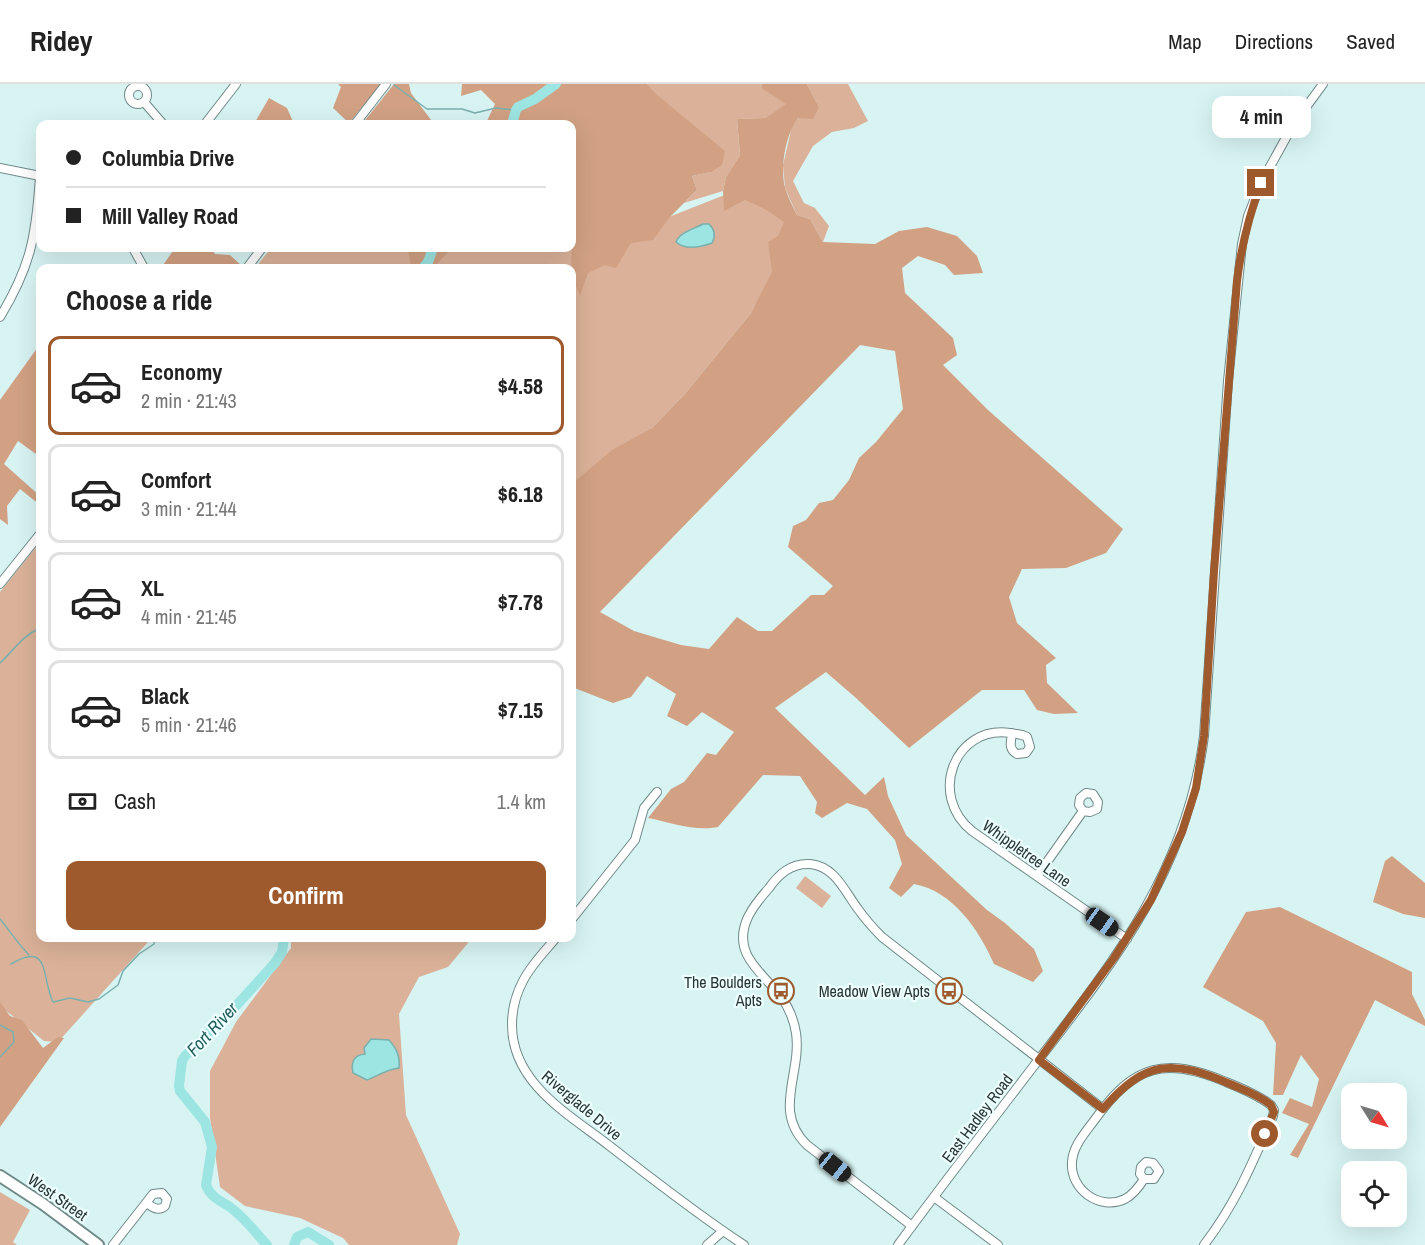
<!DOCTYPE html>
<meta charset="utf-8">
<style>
:root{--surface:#fff;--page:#f2f2f2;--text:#222;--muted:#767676;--line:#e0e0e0;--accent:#9e5a2c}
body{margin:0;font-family:"Archivo Narrow",sans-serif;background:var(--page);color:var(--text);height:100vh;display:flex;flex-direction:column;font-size:22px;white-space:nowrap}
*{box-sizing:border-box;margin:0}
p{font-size:20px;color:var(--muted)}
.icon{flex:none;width:33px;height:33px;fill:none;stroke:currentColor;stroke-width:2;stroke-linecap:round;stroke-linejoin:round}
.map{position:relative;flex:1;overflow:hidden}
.sheet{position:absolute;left:36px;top:180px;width:540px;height:678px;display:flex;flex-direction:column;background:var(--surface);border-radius:12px;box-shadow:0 6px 24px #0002}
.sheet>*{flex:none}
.guide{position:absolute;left:36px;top:36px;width:540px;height:132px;border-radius:12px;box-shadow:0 6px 24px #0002;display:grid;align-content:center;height:132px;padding:0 30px;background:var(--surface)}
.needle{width:39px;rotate:127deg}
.buttons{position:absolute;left:1341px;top:999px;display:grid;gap:12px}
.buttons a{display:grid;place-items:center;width:66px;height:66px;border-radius:12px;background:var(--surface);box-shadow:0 6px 24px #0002;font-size:30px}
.end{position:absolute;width:27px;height:27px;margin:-14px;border:8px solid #9e5a2c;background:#fff;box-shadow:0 0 0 3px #fff}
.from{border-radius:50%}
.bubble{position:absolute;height:42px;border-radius:12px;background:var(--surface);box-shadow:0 6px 24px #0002;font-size:20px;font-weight:700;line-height:42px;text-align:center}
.car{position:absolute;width:18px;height:36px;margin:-18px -9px;border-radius:8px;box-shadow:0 0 4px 2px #0007;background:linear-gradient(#222 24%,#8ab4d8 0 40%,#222 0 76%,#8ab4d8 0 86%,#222 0)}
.guide b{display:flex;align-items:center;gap:21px;height:57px;font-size:22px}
.guide b+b{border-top:2px solid var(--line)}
.guide i{width:15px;height:15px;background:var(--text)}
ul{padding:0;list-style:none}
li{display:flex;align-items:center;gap:18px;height:99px;margin:0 12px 9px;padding:0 18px;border:3px solid var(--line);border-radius:12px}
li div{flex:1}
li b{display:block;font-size:22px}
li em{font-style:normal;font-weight:700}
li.current{border-color:var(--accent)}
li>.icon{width:54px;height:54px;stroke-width:1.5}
h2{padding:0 30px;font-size:27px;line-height:72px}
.pay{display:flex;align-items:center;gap:15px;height:66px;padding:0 30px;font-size:22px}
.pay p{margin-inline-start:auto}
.button{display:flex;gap:12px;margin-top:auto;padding:12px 30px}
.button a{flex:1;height:69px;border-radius:12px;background:var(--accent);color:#fff;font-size:24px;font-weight:700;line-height:69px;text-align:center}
header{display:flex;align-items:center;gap:36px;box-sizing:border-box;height:84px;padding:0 30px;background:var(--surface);border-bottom:2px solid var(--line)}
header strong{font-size:28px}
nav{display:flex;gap:33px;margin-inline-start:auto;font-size:21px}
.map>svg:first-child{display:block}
.green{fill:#dbb299}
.forest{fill:#d2a183;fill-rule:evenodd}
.water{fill:#9de5e2;stroke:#7ab0ae;stroke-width:1.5}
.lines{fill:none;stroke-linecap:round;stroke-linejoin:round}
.stream{stroke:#7ab0ae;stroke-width:1.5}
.river{stroke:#9de5e2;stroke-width:10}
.minor-casing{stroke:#708a89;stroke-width:10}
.major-casing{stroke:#708a89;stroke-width:14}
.minor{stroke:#fff;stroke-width:8}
.major{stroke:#fff;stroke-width:10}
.route{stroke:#9e5a2c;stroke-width:8}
.labels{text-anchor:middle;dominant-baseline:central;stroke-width:4.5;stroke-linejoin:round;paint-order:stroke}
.street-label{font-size:16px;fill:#293534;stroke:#edfffe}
.poi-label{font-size:16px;fill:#293534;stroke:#edfffe;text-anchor:end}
.water-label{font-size:18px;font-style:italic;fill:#235f5d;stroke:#edfffe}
</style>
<header>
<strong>Ridey</strong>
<nav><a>Map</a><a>Directions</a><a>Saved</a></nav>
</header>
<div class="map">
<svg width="1425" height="1161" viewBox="0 0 1425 1161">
<rect width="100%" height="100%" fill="#d7f4f3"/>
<g class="green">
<path d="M 647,0 L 762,0 L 761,4 L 787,20 L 765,34 L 737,35 L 740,71 L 726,93 L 723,107 L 684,119 L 697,106 L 692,92 L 711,88 Z"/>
<path d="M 807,0 L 848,0 L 868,37 L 854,44 L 832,48 L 813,62 L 793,97 L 804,119 L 815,124 L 829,142 L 823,158 L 810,135 L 797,131 L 785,104 L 783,81 L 792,42 L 798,34 L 819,23 Z"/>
<path d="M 751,105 L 796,148 L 751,229 L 684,311 L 652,344 L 572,433 L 572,184 L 255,184 L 271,164 L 572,163 L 585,166 L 722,112 Z"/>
<path d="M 40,458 L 40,854 L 149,854 L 148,858 L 58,958 L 44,957 L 0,922 L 0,508 Z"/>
<path d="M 805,792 L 831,812 L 822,824 L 796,804 Z"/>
<path d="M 291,854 L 469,854 L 468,859 L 448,883 L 419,893 L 399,930 L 406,1031 L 460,1150 L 457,1161 L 349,1161 L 343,1154 L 300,1134 L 245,1122 L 220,1103 L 210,1034 L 210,987 L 236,938 L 291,864 Z"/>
<path d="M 0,1108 L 30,1126 L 13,1158 L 17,1161 L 0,1161 Z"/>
</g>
<g class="forest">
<path d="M 338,0 L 381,0 L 349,39 L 333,24 L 341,3 Z"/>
<path d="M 394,0 L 409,0 L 411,9 L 434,40 L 362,40 Z"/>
<path d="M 462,0 L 647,0 L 656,10 L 725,67 L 722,81 L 711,88 L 692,92 L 697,106 L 670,133 L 653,156 L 631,159 L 616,184 L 605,181 L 588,189 L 580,212 C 570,189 570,180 573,155 L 572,154 L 572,40 L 483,40 L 486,39 L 495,20 L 481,6 L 461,12 Z"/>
<path d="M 762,0 L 807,0 L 819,23 L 813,35 L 798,34 C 785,52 780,83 785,104 C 788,113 793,123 797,131 L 810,135 L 823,158 L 875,160 L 899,147 L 927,143 L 957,152 L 977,172 L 983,189 L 954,191 L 945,181 L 918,172 L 902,184 L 905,209 L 953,254 L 957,271 L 943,281 L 988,326 L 1123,445 L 1106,469 L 1066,484 L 1022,485 L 1009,513 L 1017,539 L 1056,574 L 1046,581 L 1047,599 L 1078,629 L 1054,630 L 1037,626 L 1024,606 L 982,606 L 909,664 L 856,614 L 826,588 L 775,624 L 865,711 L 884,693 L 888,712 L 906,751 L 987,826 L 1005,839 L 1034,865 L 1043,887 L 1033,898 L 994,880 C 979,846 953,807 914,800 L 901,813 L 889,804 L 902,780 L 895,756 L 867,725 L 847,719 L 822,734 L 815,729 L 817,718 L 800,692 L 763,691 L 718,743 C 696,748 669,738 648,734 L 671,705 L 684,698 L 707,669 L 716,671 L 734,648 L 702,628 L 687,642 L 667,632 L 676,610 L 647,592 L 631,613 L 613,619 L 572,603 L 572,400 L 612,366 L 652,344 L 684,311 L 751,229 L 772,188 L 768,158 L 778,152 L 784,138 L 765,125 L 745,116 L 724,127 L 723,107 L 726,93 L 740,71 L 737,35 L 765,34 L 786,20 L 761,4 ZM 860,261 L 895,267 L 903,325 L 876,358 L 859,374 L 849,396 L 833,416 L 819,419 L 806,436 L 793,442 L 788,463 L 833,502 L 824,511 L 811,511 L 772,547 L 758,547 L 737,533 L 709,565 L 681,561 L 634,547 L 600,528 Z"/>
<path d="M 269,14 L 287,24 L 294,40 L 254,40 Z"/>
<path d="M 175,164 L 211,164 L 215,170 L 230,171 L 242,182 L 240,184 L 161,184 Z"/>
<path d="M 408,164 L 452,164 L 433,184 L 411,184 Z"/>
<path d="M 40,260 L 40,373 L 18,357 L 4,380 L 40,412 L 40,421 L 20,405 L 7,422 L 8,441 L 0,435 L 0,316 Z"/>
<path d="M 1392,772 L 1425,799 L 1425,834 L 1403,830 L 1373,818 L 1385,777 Z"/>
<path d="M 1280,823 L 1412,888 L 1412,910 L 1425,936 L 1425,942 L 1375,916 L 1298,1074 L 1290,1071 L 1309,1040 L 1282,1029 L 1290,1014 L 1312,1023 L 1319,995 L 1301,971 L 1283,1011 L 1273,1011 L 1276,959 L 1263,937 L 1203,903 L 1246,828 Z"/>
<path d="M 0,918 L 10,932 L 22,936 L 43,964 L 58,953 L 64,954 L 0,1043 Z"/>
</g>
<g class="water">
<path d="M 703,140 L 709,140 C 714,145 716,152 712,159 C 701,163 686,167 676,158 C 680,148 694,145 703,140 Z"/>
<path d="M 371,955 L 389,956 C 397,965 400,972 399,984 C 388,985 377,992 367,996 L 353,989 C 351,979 353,971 365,970 L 364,964 Z"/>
</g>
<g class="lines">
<g class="stream">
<path d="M 394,1 L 427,25 L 462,25 L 475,29 L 496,24 L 516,26"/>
<path d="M 0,579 C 14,566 22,552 40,544"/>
<path d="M 0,835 C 10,847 18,860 29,871"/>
<path d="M 11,880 C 51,856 41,894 53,918 L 70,914 L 88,918 L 99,915 L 118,901 L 123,887 L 139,870 L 154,860 L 155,854"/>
<path d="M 0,941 L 13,948 L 14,958 L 0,973"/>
</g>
<g class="river">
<path d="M 512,40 L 516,26 L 518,23 L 535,15 L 556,0"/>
<path d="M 423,184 L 428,178 L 433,164"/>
<path d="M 267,1161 C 256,1149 244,1133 230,1123 C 220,1116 211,1114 206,1101 L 212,1063 L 205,1038 L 180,1007 L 179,1002 L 182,977 L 185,972 L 235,923 L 275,879 L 282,868 L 284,854"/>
<path d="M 294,1161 L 297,1153 L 308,1148 L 329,1161"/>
</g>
<defs>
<g id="minor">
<circle cx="138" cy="11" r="9"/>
<path d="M 144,18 L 163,40"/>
<path d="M 205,40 L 236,0"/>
<path d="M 355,40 L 386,0"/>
<path d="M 0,84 L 40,92"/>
<path d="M 133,164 L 144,184"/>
<path d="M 247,184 L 262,164"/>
<path d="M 0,233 C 31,182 36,152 40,93"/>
<path d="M 0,500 L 40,450"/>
<path d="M 1012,649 C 1011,658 1008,665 1017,670 L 1026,669 L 1030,663 L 1027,653 C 1022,650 1016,650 1010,649 C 954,641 928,712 972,747 L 1127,855"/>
<path d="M 1037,792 L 1083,727 L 1090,728 L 1097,725 L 1098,718 L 1093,710 L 1086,709 L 1080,714 L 1079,721 L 1083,727"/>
<path d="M 572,835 L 635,756 L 644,724 L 657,708"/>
<path d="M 556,854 C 545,867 531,881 523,897 C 516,910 512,926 512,941 C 512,1000 570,1031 611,1063 C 655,1097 698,1131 744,1161"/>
<path d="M 1144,1095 L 1140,1090 L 1141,1083 L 1146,1078 L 1153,1079 L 1159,1087 L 1154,1095 L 1144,1095 C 1139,1103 1134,1110 1125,1115 C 1100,1127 1070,1106 1072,1078 C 1073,1061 1086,1048 1096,1034 C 1134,981 1165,972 1226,998 C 1241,1004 1258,1011 1271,1021 L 1274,1026 L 1273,1032 C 1252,1080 1236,1119 1204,1161"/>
<path d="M 934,1113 L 998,1161"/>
<path d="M 912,1142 L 807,1061 C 772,1027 802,990 796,949 C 794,936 788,922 780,911 C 761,888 731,869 748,833 C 753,823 761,813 769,804 C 779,790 791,779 810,780 C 835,782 845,808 858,825 C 865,835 873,844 882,853 L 1103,1025"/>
<path d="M 113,1161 L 153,1110 L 162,1109 L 167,1115 L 165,1122 C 158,1128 153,1123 146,1119"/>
<path d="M 707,1161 L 723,1147"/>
<path d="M 898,1161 C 942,1101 988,1042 1033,983 C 1114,878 1187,787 1204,652 L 1228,297 L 1242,160 L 1248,132 L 1261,99 L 1293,41 L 1323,0"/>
</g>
<path id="major" d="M 0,1092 L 43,1120 L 98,1161"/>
</defs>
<use href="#minor" class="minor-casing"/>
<use href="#major" class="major-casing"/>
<use href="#minor" class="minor"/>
<use href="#major" class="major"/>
</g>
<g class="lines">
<path class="route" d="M 1261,99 C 1249,132 1241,163 1237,197 L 1214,487 L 1204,652 L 1196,704 L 1182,748 L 1151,816 L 1114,874 L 1039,976 L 1103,1025 C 1145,976 1172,975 1230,1000 C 1244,1006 1259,1011 1271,1021 L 1274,1028 L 1265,1050"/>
</g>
<defs>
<symbol id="bus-ring" viewBox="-11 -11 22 22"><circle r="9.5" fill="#edfffe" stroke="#9e5a2c" stroke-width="1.5"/><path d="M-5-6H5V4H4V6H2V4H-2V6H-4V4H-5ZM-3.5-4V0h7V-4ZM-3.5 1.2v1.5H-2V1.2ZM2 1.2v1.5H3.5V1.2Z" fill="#9e5a2c"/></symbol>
</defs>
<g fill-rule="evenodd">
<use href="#bus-ring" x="766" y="892" width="30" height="30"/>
<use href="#bus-ring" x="934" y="892" width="30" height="30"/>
</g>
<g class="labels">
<g class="street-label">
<text transform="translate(1027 769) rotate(35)">Whippletree Lane</text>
<text transform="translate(582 1021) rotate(40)">Riverglade Drive</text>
<text transform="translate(977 1034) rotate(-53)">East Hadley Road</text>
<text transform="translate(58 1113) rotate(35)">West Street</text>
</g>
<g class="poi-label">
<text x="762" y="898">The Boulders<tspan x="762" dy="18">Apts</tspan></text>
<text x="930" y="907">Meadow View Apts</text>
</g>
<g class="water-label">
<text transform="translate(212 945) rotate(-47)">Fort River</text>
</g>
</g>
</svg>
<div class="buttons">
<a><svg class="needle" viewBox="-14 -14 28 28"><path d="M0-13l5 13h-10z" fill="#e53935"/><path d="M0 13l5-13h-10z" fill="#767676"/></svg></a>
<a><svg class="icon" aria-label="locate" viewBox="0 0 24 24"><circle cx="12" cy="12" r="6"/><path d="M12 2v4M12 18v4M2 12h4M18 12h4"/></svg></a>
</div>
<i class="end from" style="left:1265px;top:1050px"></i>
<i class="end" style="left:1261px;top:99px"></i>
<div class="bubble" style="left:1212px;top:12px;width:99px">4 min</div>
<i class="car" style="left:1102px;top:838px;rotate:125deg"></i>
<i class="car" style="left:835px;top:1083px;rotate:129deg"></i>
<div class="guide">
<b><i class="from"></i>Columbia Drive</b>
<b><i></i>Mill Valley Road</b>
</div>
<section class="sheet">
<h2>Choose a ride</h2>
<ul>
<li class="current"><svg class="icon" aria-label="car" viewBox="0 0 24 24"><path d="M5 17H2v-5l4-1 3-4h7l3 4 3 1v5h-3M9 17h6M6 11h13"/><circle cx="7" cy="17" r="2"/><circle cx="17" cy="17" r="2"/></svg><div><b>Economy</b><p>2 min · 21:43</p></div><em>$4.58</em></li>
<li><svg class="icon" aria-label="car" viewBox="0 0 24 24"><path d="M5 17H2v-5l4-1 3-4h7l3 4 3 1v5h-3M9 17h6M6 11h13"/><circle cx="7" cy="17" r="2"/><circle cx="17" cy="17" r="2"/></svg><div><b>Comfort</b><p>3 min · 21:44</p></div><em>$6.18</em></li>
<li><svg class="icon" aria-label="car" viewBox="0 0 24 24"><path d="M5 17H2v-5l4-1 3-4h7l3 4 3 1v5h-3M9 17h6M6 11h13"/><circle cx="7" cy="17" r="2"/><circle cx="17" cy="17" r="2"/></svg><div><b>XL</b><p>4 min · 21:45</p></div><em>$7.78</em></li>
<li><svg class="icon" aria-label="car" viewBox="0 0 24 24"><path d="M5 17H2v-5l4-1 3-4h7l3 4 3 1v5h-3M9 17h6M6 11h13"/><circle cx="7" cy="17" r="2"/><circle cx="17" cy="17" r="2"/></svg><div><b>Black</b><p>5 min · 21:46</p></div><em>$7.15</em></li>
</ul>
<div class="pay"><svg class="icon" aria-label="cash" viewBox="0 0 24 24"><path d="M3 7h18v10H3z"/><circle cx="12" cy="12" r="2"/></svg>Cash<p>1.4 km</p></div>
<div class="button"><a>Confirm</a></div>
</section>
</div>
